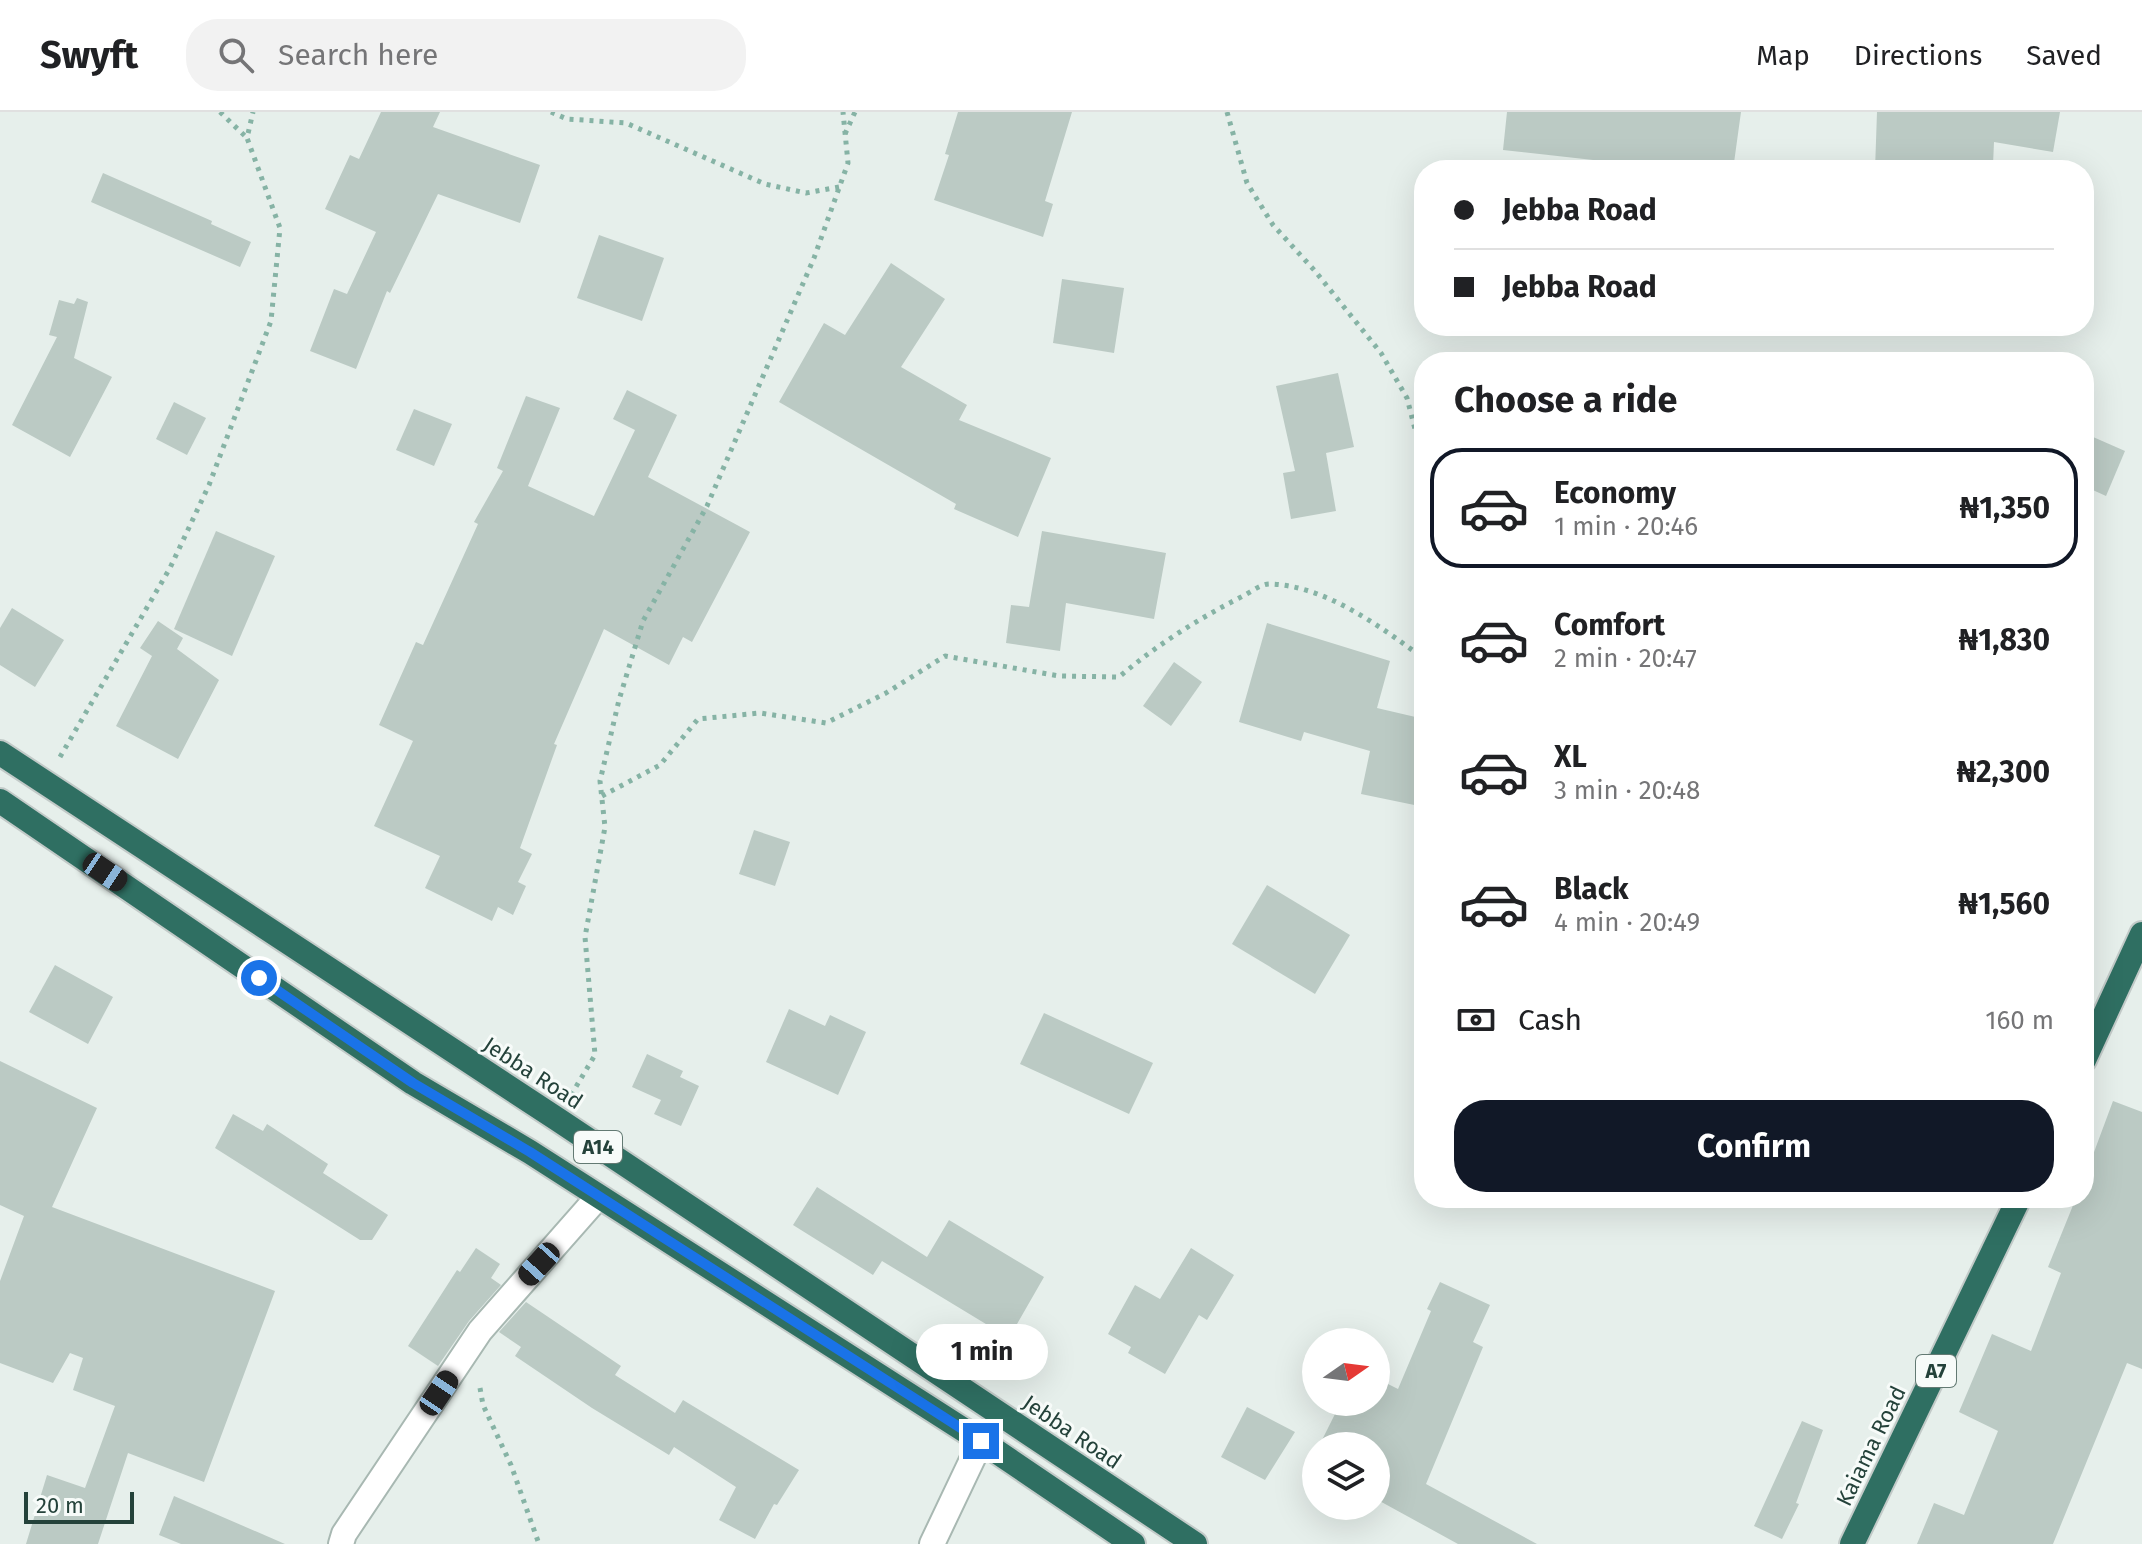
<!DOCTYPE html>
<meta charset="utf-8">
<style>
:root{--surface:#fff;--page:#f2f2f2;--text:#202124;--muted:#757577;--line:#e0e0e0;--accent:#111827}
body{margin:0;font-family:"Fira Sans",sans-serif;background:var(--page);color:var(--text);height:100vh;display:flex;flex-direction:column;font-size:30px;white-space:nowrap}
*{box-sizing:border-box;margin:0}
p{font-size:26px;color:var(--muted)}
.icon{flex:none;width:44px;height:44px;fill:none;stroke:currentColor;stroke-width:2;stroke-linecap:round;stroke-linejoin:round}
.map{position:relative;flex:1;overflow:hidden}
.panel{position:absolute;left:1414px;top:240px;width:680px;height:856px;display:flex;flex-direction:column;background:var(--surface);border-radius:32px;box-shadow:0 8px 32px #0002}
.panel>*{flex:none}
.hud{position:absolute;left:1414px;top:48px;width:680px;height:176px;border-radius:32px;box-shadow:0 8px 32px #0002;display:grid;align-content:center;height:176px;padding:0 40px;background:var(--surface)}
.needle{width:52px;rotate:76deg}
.buttons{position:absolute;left:1302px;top:1216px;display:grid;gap:16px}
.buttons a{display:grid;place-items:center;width:88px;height:88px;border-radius:50%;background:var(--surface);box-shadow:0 8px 32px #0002;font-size:40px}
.scale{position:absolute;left:24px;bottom:20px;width:110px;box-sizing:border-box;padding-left:8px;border:4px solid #24423a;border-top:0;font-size:22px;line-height:28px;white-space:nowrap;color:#24423a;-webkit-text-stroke:6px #f7fbf9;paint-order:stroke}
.end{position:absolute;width:36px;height:36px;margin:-18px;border:10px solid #1a73e8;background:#fff;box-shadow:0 0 0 4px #fff}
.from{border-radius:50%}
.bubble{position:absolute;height:56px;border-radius:28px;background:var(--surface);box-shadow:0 8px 32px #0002;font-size:26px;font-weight:700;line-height:56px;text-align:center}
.car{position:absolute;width:24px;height:48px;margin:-24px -12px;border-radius:10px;box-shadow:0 0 6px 2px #0007;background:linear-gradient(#222 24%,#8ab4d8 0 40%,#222 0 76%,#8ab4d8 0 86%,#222 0)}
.hud b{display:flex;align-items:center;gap:28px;height:76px;font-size:30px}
.hud b+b{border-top:2px solid var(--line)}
.hud i{width:20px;height:20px;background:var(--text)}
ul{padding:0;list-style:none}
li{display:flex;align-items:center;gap:24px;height:120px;margin:0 16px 12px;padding:0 24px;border:4px solid transparent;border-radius:32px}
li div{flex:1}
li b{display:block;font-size:30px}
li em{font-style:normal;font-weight:700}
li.selected{border-color:var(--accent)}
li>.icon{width:72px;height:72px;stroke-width:1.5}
h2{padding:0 40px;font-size:36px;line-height:96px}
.pay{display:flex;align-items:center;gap:20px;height:88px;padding:0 40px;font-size:30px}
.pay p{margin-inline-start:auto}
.primary-button{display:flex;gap:16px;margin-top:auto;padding:16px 40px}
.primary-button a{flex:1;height:92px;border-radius:32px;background:var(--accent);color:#fff;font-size:32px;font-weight:700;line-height:92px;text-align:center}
header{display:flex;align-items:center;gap:48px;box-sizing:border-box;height:112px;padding:0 40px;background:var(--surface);border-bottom:2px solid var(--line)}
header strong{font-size:38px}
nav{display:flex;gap:44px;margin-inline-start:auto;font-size:28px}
.search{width:560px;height:72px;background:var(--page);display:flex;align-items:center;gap:20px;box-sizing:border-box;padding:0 28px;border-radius:32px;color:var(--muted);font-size:30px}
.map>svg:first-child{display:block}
.building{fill:#bbcac4}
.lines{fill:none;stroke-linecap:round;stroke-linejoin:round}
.street-casing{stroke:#a8b8b2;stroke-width:28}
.highway-casing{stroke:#c2cac8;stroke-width:28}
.path{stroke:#86b3a5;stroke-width:5;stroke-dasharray:4 6;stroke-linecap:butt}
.street{stroke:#fff;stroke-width:24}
.highway{stroke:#2f6f62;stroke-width:24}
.route{stroke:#1a73e8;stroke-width:10}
.labels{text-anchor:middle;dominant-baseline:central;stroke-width:6;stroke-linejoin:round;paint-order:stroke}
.shield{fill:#f7fbf9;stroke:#637a73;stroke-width:2}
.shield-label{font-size:20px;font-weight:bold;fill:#24423a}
.street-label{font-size:22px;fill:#24423a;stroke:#f7fbf9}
</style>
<header>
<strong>Swyft</strong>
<div class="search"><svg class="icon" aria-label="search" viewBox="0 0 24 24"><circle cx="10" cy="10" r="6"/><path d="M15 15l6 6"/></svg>Search here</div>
<nav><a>Map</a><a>Directions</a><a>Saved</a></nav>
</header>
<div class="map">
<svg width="2142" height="1432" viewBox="0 0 2142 1432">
<rect width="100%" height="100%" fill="#e6efeb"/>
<g class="building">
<path d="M 381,0 L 440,0 L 433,15 L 540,53 L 520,111 L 438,82 L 390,181 L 387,179 L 356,257 L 310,239 L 334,177 L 347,182 L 376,120 L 325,97 L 350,43 L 359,47 Z"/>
<path d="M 958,0 L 1072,0 L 1045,89 L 1053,92 L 1043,125 L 934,88 L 949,43 L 945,42 Z"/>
<path d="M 1507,0 L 1741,0 L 1733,58 L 1630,58 L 1601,54 L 1602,49 L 1503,38 Z"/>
<path d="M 1877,0 L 2060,0 L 2053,40 L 1994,30 L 1993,53 L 1954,52 L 1954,58 L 1875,58 Z"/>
<path d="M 103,61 L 212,109 L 211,112 L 251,130 L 240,155 L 91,90 Z"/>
<path d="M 599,123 L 664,146 L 642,209 L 577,186 Z"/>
<path d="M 891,151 L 945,187 L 901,255 L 967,293 L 959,308 L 1051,346 L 1018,425 L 954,397 L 956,392 L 779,290 L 824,211 L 845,223 Z"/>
<path d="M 1062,167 L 1124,176 L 1114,241 L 1053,231 Z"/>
<path d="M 77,186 L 88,190 L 74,246 L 112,265 L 70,345 L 12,313 L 57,225 L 49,223 L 59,188 L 74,192 Z"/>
<path d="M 1338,261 L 1354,335 L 1326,341 L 1336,399 L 1291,407 L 1283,361 L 1295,359 L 1276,274 Z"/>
<path d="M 627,278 L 677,303 L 648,365 L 750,420 L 692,530 L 683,525 L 669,553 L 604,517 L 554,632 L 557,633 L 520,736 L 532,742 L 518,770 L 526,774 L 513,803 L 498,795 L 492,809 L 425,776 L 440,744 L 374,714 L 413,629 L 379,613 L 416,530 L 423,533 L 478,412 L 474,410 L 503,359 L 497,356 L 526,284 L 560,296 L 528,374 L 594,404 L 635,318 L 613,307 Z"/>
<path d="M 174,290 L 206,306 L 187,343 L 156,327 Z"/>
<path d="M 414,297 L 452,312 L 434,354 L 396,338 Z"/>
<path d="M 2084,321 L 2125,339 L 2106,384 L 2084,374 Z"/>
<path d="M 216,419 L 275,444 L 232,544 L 174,517 Z"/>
<path d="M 1042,419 L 1166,441 L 1154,507 L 1066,491 L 1060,539 L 1006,531 L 1011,493 L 1029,495 Z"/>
<path d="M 12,496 L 64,528 L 35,575 L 0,553 L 0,516 Z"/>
<path d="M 158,509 L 183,526 L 177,537 L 219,568 L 178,647 L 116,614 L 152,544 L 140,536 Z"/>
<path d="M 1267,511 L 1390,549 L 1377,596 L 1424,607 L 1424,695 L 1361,682 L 1370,639 L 1304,620 L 1301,629 L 1239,610 Z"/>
<path d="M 1174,550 L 1202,570 L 1171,614 L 1143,594 Z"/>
<path d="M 754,718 L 790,730 L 775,774 L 739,762 Z"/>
<path d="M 1267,773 L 1350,823 L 1315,882 L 1232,832 Z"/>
<path d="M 55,853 L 113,885 L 88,932 L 29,900 Z"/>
<path d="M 789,897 L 825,914 L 830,903 L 866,920 L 838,983 L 766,950 Z"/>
<path d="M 1044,901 L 1153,951 L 1129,1002 L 1020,952 Z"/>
<path d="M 647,942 L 683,959 L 680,965 L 699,974 L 681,1014 L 654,1002 L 661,988 L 632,975 Z"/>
<path d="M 0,949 L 97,996 L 52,1095 L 275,1179 L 204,1370 L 128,1341 L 98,1432 L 26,1432 L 47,1363 L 85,1376 L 115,1294 L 73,1278 L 83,1246 L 70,1241 L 53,1271 L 0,1251 L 0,1169 L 24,1104 L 0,1093 Z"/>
<path d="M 2113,989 L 2142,1000 L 2142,1257 L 2127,1251 L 2053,1432 L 1917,1432 L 1934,1391 L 1964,1403 L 1998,1319 L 1959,1300 L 1992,1222 L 2031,1239 L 2061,1161 L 2048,1155 L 2076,1086 L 2084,1086 L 2084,1067 Z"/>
<path d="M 233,1002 L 263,1019 L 267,1012 L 328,1052 L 323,1061 L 388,1103 L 372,1128 L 360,1128 L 215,1036 Z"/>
<path d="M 817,1075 L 927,1145 L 949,1108 L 1044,1165 L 1009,1226 L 882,1149 L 873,1163 L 793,1113 Z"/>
<path d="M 476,1136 L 500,1152 L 491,1166 L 501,1173 L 469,1209 L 438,1254 L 408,1234 L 457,1158 L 460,1160 Z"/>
<path d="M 1191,1136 L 1234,1163 L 1207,1208 L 1199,1203 L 1165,1262 L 1128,1241 L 1131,1235 L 1108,1222 L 1135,1173 L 1160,1187 Z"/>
<path d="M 1440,1170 L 1490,1193 L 1473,1230 L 1483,1235 L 1426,1372 L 1537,1432 L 1458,1432 L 1376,1387 L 1376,1334 L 1319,1334 L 1341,1290 L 1376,1290 L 1376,1266 L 1398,1277 L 1431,1199 L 1427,1197 Z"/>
<path d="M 526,1190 L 621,1254 L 615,1263 L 675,1301 L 683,1288 L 799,1358 L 777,1393 L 774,1392 L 755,1427 L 719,1408 L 736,1375 L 674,1335 L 669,1343 L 592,1296 L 515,1244 L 521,1235 L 499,1220 Z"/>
<path d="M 1247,1295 L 1295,1320 L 1265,1368 L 1221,1345 Z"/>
<path d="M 1802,1309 L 1823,1318 L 1796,1391 L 1799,1392 L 1782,1427 L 1754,1414 Z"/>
<path d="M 174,1384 L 285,1432 L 181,1432 L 159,1423 Z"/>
</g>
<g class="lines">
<defs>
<g id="street">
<path d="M 341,1432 L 344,1422 L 480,1219 L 598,1085"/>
<path d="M 932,1432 L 981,1329"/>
</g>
<g id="highway">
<path d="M 0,641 L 557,1007 L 1195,1432"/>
<path d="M 0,689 L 413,971 L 530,1040 L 981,1329 L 1133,1432"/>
<path d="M 2084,948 L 2142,822"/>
<path d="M 1852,1432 L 2019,1086"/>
</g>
</defs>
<use href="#street" class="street-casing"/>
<use href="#highway" class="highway-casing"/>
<g class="path">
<path d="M 220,0 L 246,25"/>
<path d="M 551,0 L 567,7 L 626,11 L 765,72 L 806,81 L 839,75"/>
<path d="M 1227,0 L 1247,71 L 1273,113 L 1315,159 L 1381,241 L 1407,286 L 1424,352"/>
<path d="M 845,22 L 855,0"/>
<path d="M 60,645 L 170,456 L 209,373 L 271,209 L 280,116 L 247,26 L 253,0"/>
<path d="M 602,684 L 660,653 L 698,607 L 760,601 L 826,611 L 886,581 L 945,544 L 1059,564 L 1119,565 C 1158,532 1198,507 1243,484 C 1251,480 1262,471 1271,472 C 1324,474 1377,512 1419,543 L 1424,542"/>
<path d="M 571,983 L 595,943 L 585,825 L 605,715 L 600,669 L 619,588 L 643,509 L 707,394 L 814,146 L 848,51 L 843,0"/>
<path d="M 480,1276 L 483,1293 L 511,1353 L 539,1432"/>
</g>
<use href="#street" class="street"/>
<use href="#highway" class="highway"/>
</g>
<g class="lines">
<path class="route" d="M 259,866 L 413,971 L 530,1040 L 981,1329"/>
</g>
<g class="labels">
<g class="shield">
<rect x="574" y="1019" width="48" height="32" rx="6"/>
<rect x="1916" y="1243" width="40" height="32" rx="6"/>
</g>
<g class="shield-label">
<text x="598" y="1035">A14</text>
<text x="1936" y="1259">A7</text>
</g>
<g class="street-label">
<text transform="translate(533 961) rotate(33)">Jebba Road</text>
<text transform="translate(1072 1320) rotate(34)">Jebba Road</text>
<text transform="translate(1871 1334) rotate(-64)">Kaiama Road</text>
</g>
</g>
</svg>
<div class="buttons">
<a><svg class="needle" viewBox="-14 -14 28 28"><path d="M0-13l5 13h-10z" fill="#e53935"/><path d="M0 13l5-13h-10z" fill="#757577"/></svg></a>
<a><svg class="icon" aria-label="layers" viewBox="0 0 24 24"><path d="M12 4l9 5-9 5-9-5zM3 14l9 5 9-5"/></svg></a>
</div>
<div class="scale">20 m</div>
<i class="end from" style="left:259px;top:866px"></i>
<i class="end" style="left:981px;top:1329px"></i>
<div class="bubble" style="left:916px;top:1212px;width:132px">1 min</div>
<i class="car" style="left:105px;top:760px;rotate:124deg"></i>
<i class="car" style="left:539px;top:1152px;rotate:222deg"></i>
<i class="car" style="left:439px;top:1281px;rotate:34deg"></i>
<div class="hud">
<b><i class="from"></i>Jebba Road</b>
<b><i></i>Jebba Road</b>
</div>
<section class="panel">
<h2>Choose a ride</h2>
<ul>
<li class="selected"><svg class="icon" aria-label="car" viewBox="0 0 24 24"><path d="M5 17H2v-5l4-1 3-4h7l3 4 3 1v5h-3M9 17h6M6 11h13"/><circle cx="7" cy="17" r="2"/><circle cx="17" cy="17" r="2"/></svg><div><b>Economy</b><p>1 min · 20:46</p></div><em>₦1,350</em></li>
<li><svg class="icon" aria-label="car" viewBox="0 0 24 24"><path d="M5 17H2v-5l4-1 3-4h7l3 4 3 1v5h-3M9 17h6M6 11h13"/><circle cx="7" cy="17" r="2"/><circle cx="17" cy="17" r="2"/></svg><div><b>Comfort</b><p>2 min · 20:47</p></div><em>₦1,830</em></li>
<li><svg class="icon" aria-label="car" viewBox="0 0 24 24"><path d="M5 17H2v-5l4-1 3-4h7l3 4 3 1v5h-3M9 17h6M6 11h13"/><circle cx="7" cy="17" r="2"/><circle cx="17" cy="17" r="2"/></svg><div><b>XL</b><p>3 min · 20:48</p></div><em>₦2,300</em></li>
<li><svg class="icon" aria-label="car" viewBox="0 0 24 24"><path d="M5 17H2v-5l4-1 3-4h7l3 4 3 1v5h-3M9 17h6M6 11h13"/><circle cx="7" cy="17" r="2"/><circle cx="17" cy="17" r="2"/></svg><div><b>Black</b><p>4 min · 20:49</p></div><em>₦1,560</em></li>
</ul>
<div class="pay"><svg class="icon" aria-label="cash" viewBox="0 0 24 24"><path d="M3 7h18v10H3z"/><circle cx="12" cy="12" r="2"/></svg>Cash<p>160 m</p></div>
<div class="primary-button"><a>Confirm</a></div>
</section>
</div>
